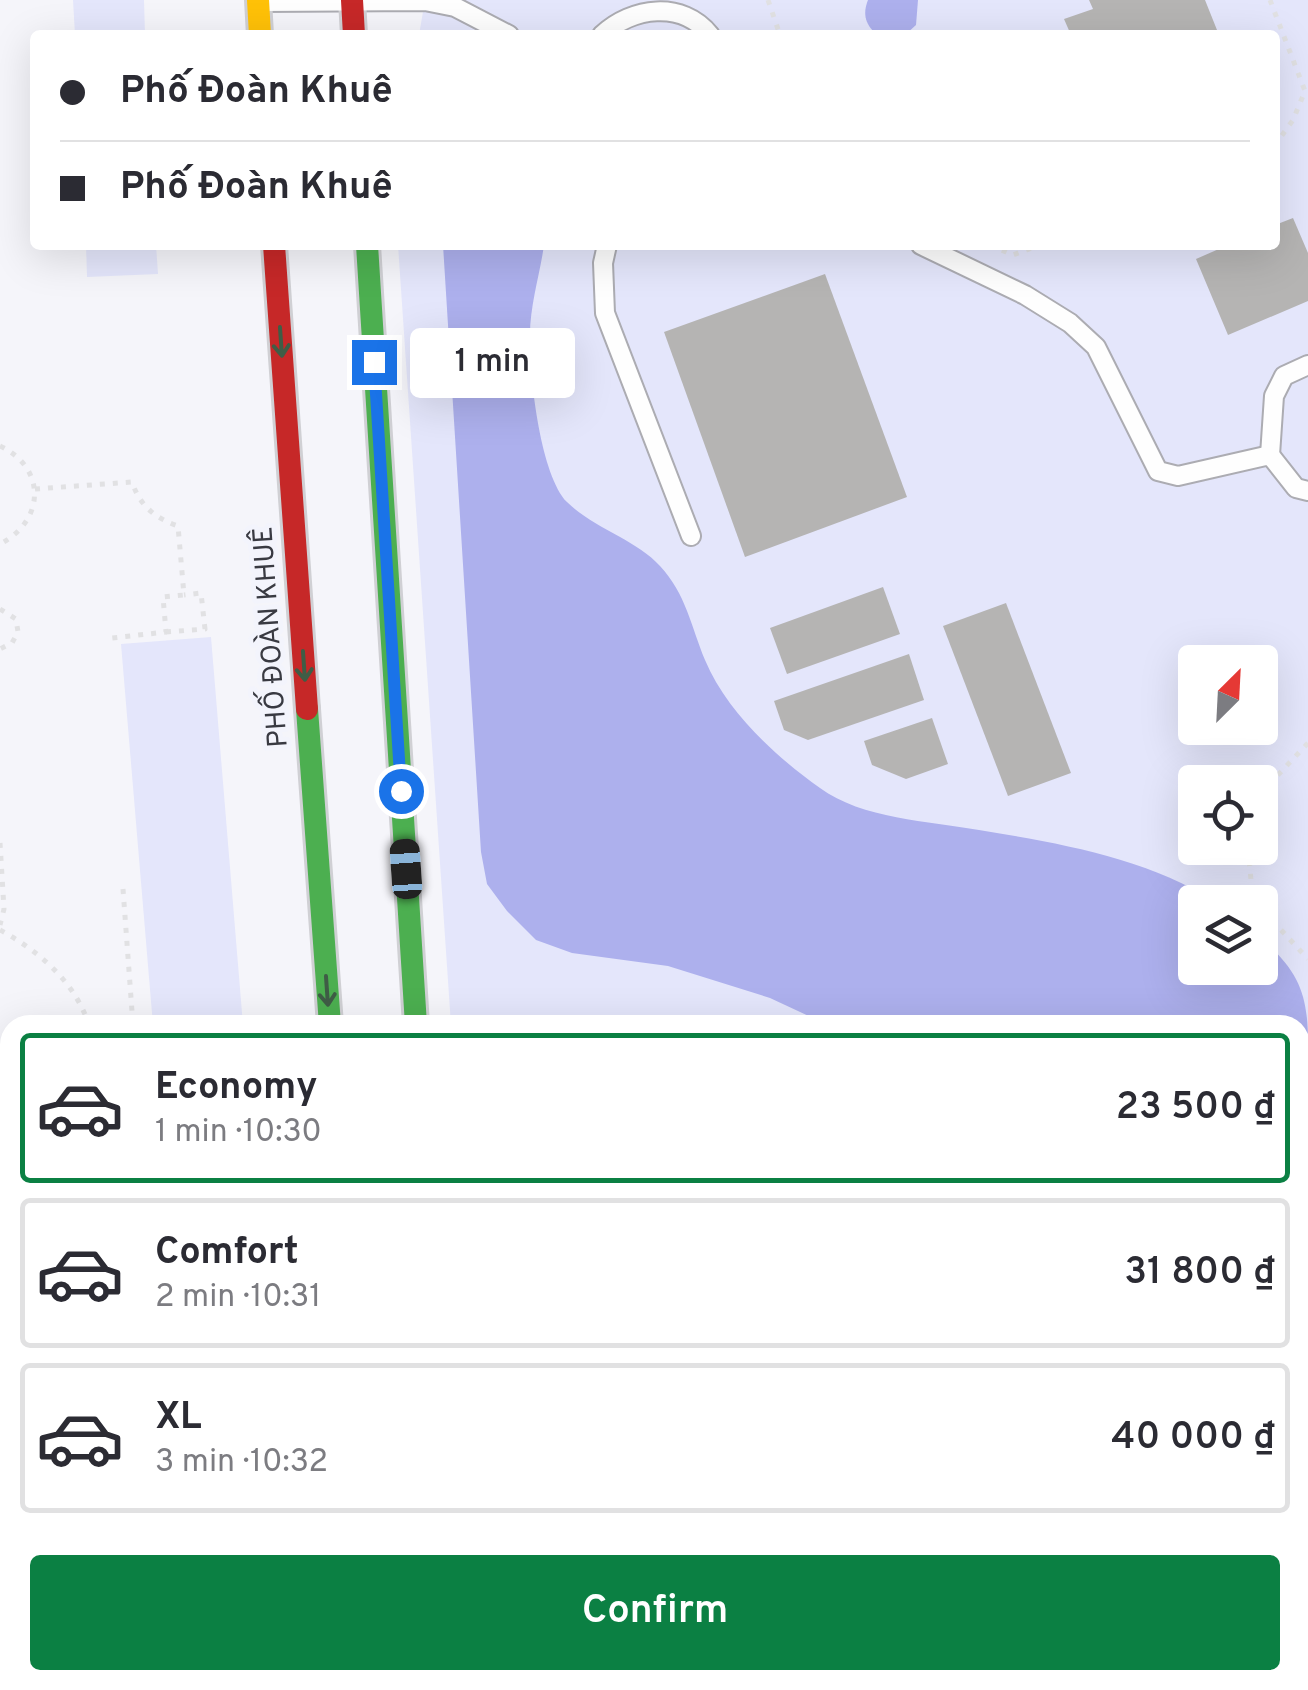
<!DOCTYPE html>
<meta charset="utf-8">
<style>
:root{--surface:#fff;--page:#f7f7f7;--text:#2b2b33;--muted:#7c7c81;--line:#e1e1e2;--accent:#0b8043}
body{margin:0;font-family:Overpass,sans-serif;background:var(--page);color:var(--text);height:100vh;display:flex;flex-direction:column;font-size:38px;white-space:nowrap}
*{box-sizing:border-box;margin:0}
p{font-size:32px;color:var(--muted)}
.icon{flex:none;width:55px;height:55px;fill:none;stroke:currentColor;stroke-width:2;stroke-linecap:round;stroke-linejoin:round}
.map{position:relative;flex:1;overflow:hidden}
.drawer{position:absolute;left:0px;top:1015px;width:1310px;height:675px;display:flex;flex-direction:column;background:var(--surface);border-radius:30px 30px 0 0;box-shadow:0 10px 40px #0002}
.drawer>*{flex:none}
.top-card{position:absolute;left:30px;top:30px;width:1250px;height:220px;border-radius:10px;box-shadow:0 10px 40px #0002;display:grid;align-content:center;height:220px;padding:0 30px;background:var(--surface)}
.needle{width:65px;rotate:24deg}
.tools{position:absolute;left:1178px;top:645px;display:grid;gap:20px}
.tools a{display:grid;place-items:center;width:100px;height:100px;border-radius:10px;background:var(--surface);box-shadow:0 10px 40px #0002;font-size:50px}
.end{position:absolute;width:45px;height:45px;margin:-22px;border:12px solid #1a73e8;background:#fff;box-shadow:0 0 0 5px #fff}
.from{border-radius:50%}
.bubble{position:absolute;height:70px;border-radius:10px;background:var(--surface);box-shadow:0 10px 40px #0002;font-size:32px;font-weight:600;line-height:70px;text-align:center}
.car{position:absolute;width:30px;height:60px;margin:-30px -15px;border-radius:12px;box-shadow:0 0 8px 2px #0007;background:linear-gradient(#222 24%,#8ab4d8 0 40%,#222 0 76%,#8ab4d8 0 86%,#222 0)}
.top-card b{display:flex;align-items:center;gap:35px;height:95px;font-size:38px}
.top-card b+b{border-top:2px solid var(--line)}
.top-card i{width:25px;height:25px;background:var(--text)}
ul{padding:18px 0 0;list-style:none}
li{display:flex;align-items:center;gap:30px;height:150px;margin:0 20px 15px;padding:0 10px;border:5px solid var(--line);border-radius:10px}
li div{flex:1}
li b{display:block;font-size:38px}
li em{font-style:normal;font-weight:600}
li.selected{border-color:var(--accent)}
li>.icon{width:90px;height:90px;stroke-width:1.5}
.primary-button{display:flex;gap:20px;margin-top:auto;padding:20px 30px}
.primary-button a{flex:1;height:115px;border-radius:10px;background:var(--accent);color:#fff;font-size:40px;font-weight:600;line-height:115px;text-align:center}
.map>svg:first-child{display:block}
.green{fill:#e4e6fb;fill-rule:evenodd}
.water{fill:#adb0ed}
.building{fill:#b5b4b3}
.lines{fill:none;stroke-linecap:round;stroke-linejoin:round}
.lane-casing{stroke:#acacb2;stroke-width:22}
.street-casing{stroke:#acacb2;stroke-width:42}
.fast-casing{stroke:#d0d0d4;stroke-width:28}
.slow-casing{stroke:#d0d0d4;stroke-width:28}
.jam-casing{stroke:#d0d0d4;stroke-width:28}
.path{stroke:#e1e1e3;stroke-width:5;stroke-dasharray:5 8;stroke-linecap:butt}
.lane{stroke:#fefefe;stroke-width:18}
.street{stroke:#fefefe;stroke-width:38}
.fast{stroke:#4caf50;stroke-width:22}
.slow{stroke:#ffc107;stroke-width:22}
.jam{stroke:#c62828;stroke-width:22}
.oneway{stroke:#3f5d46}
.route{stroke:#1a73e8;stroke-width:12}
.labels{text-anchor:middle;dominant-baseline:central;stroke-width:10;stroke-linejoin:round;paint-order:stroke}
.street-label{font-size:28px;fill:#393a42;stroke:#f3f4fc}
</style>
<div class="map">
<svg width="1308" height="1690" viewBox="0 0 1308 1690">
<rect width="100%" height="100%" fill="#f5f5fa"/>
<g class="green">
<path d="M 73,0 L 144,0 L 145,35 L 75,35 Z"/>
<path d="M 425,0 L 1308,0 L 1308,1690 L 497,1690 L 496,1680 L 1300,1680 L 1300,1025 L 451,1025 L 398,245 L 1275,245 L 1275,35 L 419,35 ZM 1195,662 L 1260,662 L 1260,728 L 1195,728 ZM 1195,782 L 1260,782 L 1260,848 L 1195,848 ZM 1195,902 L 1260,902 L 1260,968 L 1195,968 Z"/>
<path d="M 86,245 L 156,245 L 158,274 L 87,277 Z"/>
<path d="M 211,637 L 243,1025 L 153,1025 L 121,644 Z"/>
</g>
<g class="water">
<path d="M 868,0 L 918,0 L 916,25 L 905,35 L 877,35 C 866,25 862,15 868,0 Z"/>
<path d="M 443,245 L 544,245 C 540,274 530,305 530,335 C 529,374 540,474 567,502 C 593,528 637,540 660,566 C 686,594 691,626 705,660 C 727,712 775,756 820,788 C 862,819 929,821 979,830 C 1059,843 1147,858 1216,902 L 1195,902 L 1195,968 L 1260,968 L 1260,937 C 1298,971 1308,992 1308,1043 C 1308,1062 1308,1074 1300,1091 L 1300,1025 L 828,1025 L 770,998 L 668,966 L 572,953 L 536,940 L 507,911 L 487,884 L 481,852 Z"/>
<path d="M 0,1156 L 10,1182 L 10,1680 L 63,1680 L 63,1690 L 0,1690 Z"/>
<path d="M 1308,1256 L 1308,1400 L 1300,1397 L 1300,1271 Z"/>
</g>
<g class="building">
<path d="M 1089,0 L 1205,0 L 1219,35 L 1071,35 L 1064,19 L 1093,9 Z"/>
<path d="M 1293,218 L 1308,253 L 1308,301 L 1228,335 L 1196,259 L 1228,245 L 1275,245 L 1275,225 Z"/>
<path d="M 825,274 L 907,497 L 745,557 L 664,332 Z"/>
<path d="M 883,587 L 900,634 L 787,674 L 770,628 Z"/>
<path d="M 1006,603 L 1071,773 L 1008,796 L 943,626 Z"/>
<path d="M 909,654 L 924,700 L 808,740 L 784,730 L 774,701 Z"/>
<path d="M 932,718 L 948,764 L 906,779 L 872,765 L 864,741 Z"/>
<path d="M 1012,1685 L 1012,1690 L 967,1690 L 967,1687 Z"/>
</g>
<g class="lines">
<defs>
<g id="lane">
<path d="M 262,2 L 425,1 L 455,7 L 509,35"/>
<path d="M 602,35 C 632,7 682,0 710,35"/>
<path d="M 607,245 L 603,263 L 605,313 L 691,536"/>
<path d="M 921,245 L 1025,295 L 1070,323 L 1096,347 L 1158,471 L 1178,476 L 1270,455 L 1296,488 L 1308,491"/>
<path d="M 1270,455 L 1274,396 L 1284,376 L 1308,365"/>
</g>
<g id="street">
<path d="M 1300,1180 L 1308,1175"/>
<path d="M 1300,1468 L 1308,1470"/>
</g>
<g id="fast">
<path d="M 367,245 L 416,1025"/>
<path d="M 307,709 L 330,1025"/>
<path d="M 377,1680 L 377,1690"/>
</g>
<path id="slow" d="M 258,0 L 260,35"/>
<g id="jam">
<path d="M 352,0 L 354,35"/>
<path d="M 274,245 L 307,709"/>
<path d="M 457,1680 L 458,1690"/>
</g>
</defs>
<use href="#lane" class="lane-casing"/>
<use href="#street" class="street-casing"/>
<use href="#fast" class="fast-casing"/>
<use href="#slow" class="slow-casing"/>
<use href="#jam" class="jam-casing"/>
<g class="path">
<path d="M 768,0 L 780,35"/>
<path d="M 1270,0 L 1305,91 L 1293,120 L 1275,145"/>
<path d="M 990,245 L 1013,255 L 1040,245"/>
<path d="M 0,446 C 47,468 45,521 0,544"/>
<path d="M 35,489 L 132,482 C 140,506 155,518 178,526 L 184,595 L 163,597 L 166,632 L 112,638"/>
<path d="M 0,609 L 16,619 L 18,632 L 12,643 L 0,649"/>
<path d="M 166,632 L 205,629 L 201,593 L 184,595"/>
<path d="M 1260,794 L 1308,743"/>
<path d="M 0,843 L 4,909 L 0,925"/>
<path d="M 1248,848 L 1251,880 L 1270,918 L 1308,959"/>
<path d="M 123,889 L 133,1025"/>
<path d="M 0,930 C 39,951 75,982 89,1025"/>
<path d="M 0,1123 L 10,1141"/>
<path d="M 1300,1138 L 1308,1127"/>
<path d="M 1300,1508 L 1308,1508"/>
<path d="M 630,1680 L 633,1690"/>
<path d="M 131,1690 L 131,1680"/>
<path d="M 901,1690 L 909,1680"/>
</g>
<use href="#lane" class="lane"/>
<use href="#street" class="street"/>
<use href="#fast" class="fast"/>
<use href="#slow" class="slow"/>
<use href="#jam" class="jam"/>
</g>
<defs><path id="oneway-shaft" d="M-6 0H5M1.5-3L5.5 0L1.5 3" fill="none" stroke-width="1.6" stroke-linecap="round" stroke-linejoin="round" transform="scale(2.5)"/></defs>
<g class="oneway">
<use href="#oneway-shaft" transform="translate(281 342) rotate(86)"/>
<use href="#oneway-shaft" transform="translate(304 666) rotate(86)"/>
<use href="#oneway-shaft" transform="translate(327 991) rotate(86)"/>
</g>
<g class="lines">
<path class="route" d="M 374,362 L 401,791"/>
</g>
<g class="labels">
<g class="street-label">
<text transform="translate(272 637) rotate(-94)">PHỐ ĐOÀN KHUÊ</text>
</g>
</g>
</svg>
<div class="tools">
<a><svg class="needle" viewBox="-14 -14 28 28"><path d="M0-13l5 13h-10z" fill="#e53935"/><path d="M0 13l5-13h-10z" fill="#7c7c81"/></svg></a>
<a><svg class="icon" aria-label="locate" viewBox="0 0 24 24"><circle cx="12" cy="12" r="6"/><path d="M12 2v4M12 18v4M2 12h4M18 12h4"/></svg></a>
<a><svg class="icon" aria-label="layers" viewBox="0 0 24 24"><path d="M12 4l9 5-9 5-9-5zM3 14l9 5 9-5"/></svg></a>
</div>
<i class="end from" style="left:401px;top:791px"></i>
<i class="end" style="left:374px;top:362px"></i>
<div class="bubble" style="left:410px;top:328px;width:165px">1 min</div>
<i class="car" style="left:406px;top:869px;rotate:356deg"></i>
<div class="top-card">
<b><i class="from"></i>Phố Đoàn Khuê</b>
<b><i></i>Phố Đoàn Khuê</b>
</div>
<section class="drawer">
<ul>
<li class="selected"><svg class="icon" aria-label="car" viewBox="0 0 24 24"><path d="M5 17H2v-5l4-1 3-4h7l3 4 3 1v5h-3M9 17h6M6 11h13"/><circle cx="7" cy="17" r="2"/><circle cx="17" cy="17" r="2"/></svg><div><b>Economy</b><p>1 min · 10:30</p></div><em>23 500 ₫</em></li>
<li><svg class="icon" aria-label="car" viewBox="0 0 24 24"><path d="M5 17H2v-5l4-1 3-4h7l3 4 3 1v5h-3M9 17h6M6 11h13"/><circle cx="7" cy="17" r="2"/><circle cx="17" cy="17" r="2"/></svg><div><b>Comfort</b><p>2 min · 10:31</p></div><em>31 800 ₫</em></li>
<li><svg class="icon" aria-label="car" viewBox="0 0 24 24"><path d="M5 17H2v-5l4-1 3-4h7l3 4 3 1v5h-3M9 17h6M6 11h13"/><circle cx="7" cy="17" r="2"/><circle cx="17" cy="17" r="2"/></svg><div><b>XL</b><p>3 min · 10:32</p></div><em>40 000 ₫</em></li>
</ul>
<div class="primary-button"><a>Confirm</a></div>
</section>
</div>
